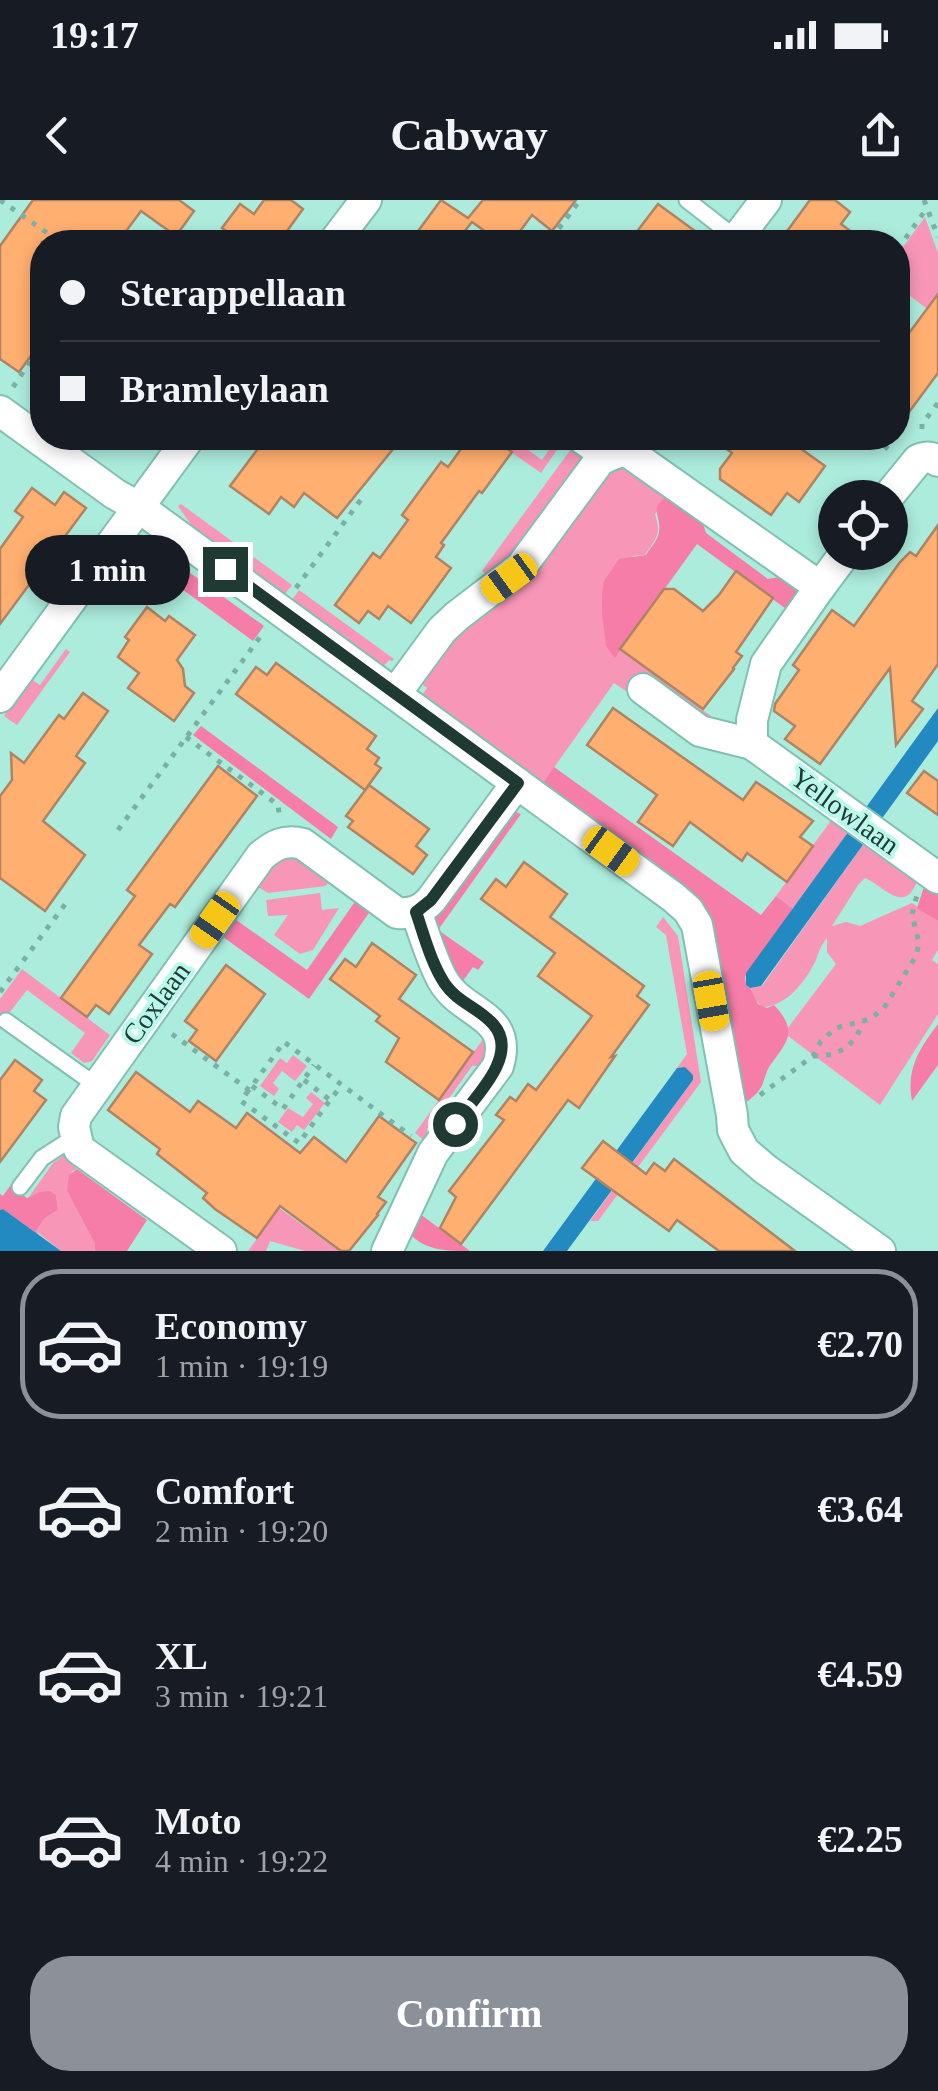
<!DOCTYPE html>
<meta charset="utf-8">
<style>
:root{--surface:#171b24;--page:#20242c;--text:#f1f3f6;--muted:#9ea1a6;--line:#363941;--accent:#8c9099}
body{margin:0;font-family:Georgia,serif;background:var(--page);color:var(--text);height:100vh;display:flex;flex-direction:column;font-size:38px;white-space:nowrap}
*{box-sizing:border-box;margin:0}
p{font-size:32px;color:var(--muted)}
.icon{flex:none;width:55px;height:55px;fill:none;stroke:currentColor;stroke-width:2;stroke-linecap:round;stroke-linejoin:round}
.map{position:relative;height:1051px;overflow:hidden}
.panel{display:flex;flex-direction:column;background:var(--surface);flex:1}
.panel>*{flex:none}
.hud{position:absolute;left:30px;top:30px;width:880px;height:220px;border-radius:40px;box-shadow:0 5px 15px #0003;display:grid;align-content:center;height:220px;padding:0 30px;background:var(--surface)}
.tools{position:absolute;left:818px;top:280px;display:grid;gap:20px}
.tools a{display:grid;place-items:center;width:90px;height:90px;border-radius:50%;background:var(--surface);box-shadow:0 5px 15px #0003;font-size:50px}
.end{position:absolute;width:45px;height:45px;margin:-22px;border:12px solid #1f3933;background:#fff;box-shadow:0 0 0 5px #fff}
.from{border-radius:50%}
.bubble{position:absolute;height:70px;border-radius:35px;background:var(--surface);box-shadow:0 5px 15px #0003;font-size:32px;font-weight:700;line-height:70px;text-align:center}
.car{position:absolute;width:30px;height:60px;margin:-30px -15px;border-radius:12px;box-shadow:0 0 8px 2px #0007;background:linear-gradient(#f5c518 24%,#345 0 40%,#f5c518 0 76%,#345 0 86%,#f5c518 0)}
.hud b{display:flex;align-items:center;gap:35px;height:95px;font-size:38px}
.hud b+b{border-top:2px solid var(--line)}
.hud i{width:25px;height:25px;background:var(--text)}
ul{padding:18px 0 0;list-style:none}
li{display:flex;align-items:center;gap:30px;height:150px;margin:0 20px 15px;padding:0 10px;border:5px solid transparent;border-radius:40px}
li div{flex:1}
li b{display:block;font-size:38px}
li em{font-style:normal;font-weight:700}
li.selected{border-color:var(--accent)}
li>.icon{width:90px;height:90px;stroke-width:1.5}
.cta{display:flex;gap:20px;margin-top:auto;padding:20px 30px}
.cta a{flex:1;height:115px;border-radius:40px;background:var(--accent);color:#fff;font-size:40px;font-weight:700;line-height:115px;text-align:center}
.status{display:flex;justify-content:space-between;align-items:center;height:70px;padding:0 50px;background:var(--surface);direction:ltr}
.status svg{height:28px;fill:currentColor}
header{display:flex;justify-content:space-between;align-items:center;height:130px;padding:0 30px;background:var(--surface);font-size:45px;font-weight:700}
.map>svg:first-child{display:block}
.green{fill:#f896b7}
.forest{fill:#f57da8}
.water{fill:#2289c1}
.building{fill:#ffaf70;stroke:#ae8465;stroke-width:2.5}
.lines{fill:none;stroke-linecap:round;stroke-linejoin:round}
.lane-casing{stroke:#81c0b2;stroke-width:19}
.street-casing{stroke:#81c0b2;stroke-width:34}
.path{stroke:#7db0a4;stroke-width:5;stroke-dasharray:5 8;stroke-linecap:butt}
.lane{stroke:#fff;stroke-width:15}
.street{stroke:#fff;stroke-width:30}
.route{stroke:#1f3933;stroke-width:12}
.labels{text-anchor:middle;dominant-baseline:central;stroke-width:8;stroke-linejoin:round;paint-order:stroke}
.street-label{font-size:28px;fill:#1f3933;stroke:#b9f9ea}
</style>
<div class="status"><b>19:17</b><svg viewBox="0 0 49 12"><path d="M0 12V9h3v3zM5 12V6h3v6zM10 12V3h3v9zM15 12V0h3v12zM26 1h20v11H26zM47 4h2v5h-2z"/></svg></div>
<header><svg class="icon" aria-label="back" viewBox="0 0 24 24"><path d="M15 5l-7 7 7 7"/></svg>Cabway<svg class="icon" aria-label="share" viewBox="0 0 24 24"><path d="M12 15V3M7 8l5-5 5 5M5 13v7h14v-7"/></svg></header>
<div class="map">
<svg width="938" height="1051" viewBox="0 0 938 1051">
<rect width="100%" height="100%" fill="#acecdd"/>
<g class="green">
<path d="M 925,17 L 938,53 L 938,117 L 898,87 L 898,54 Z"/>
<path d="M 491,238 L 512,238 L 542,260 L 557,238 L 563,241 L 541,273 Z"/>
<path d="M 571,249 L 577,251 L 582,259 L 515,358 L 491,378 L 482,371 Z"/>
<path d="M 619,267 L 634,269 L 671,295 L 655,314 C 662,335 656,338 645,355 L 633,356 L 604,381 L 602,414 L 615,457 L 621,450 L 723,525 L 705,523 L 638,474 L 626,491 L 614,483 L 543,583 L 422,495 L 427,488 L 422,484 L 424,481 L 419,477 L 602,274 Z"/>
<path d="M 181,304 L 292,385 L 285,394 L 192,326 L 178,306 Z"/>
<path d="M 299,390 L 394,459 L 392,461 L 389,460 L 383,467 L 292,400 Z"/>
<path d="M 66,449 L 70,452 L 17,525 L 4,516 L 31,479 L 40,485 Z"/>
<path d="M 835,615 L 852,627 L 793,709 L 776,696 Z"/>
<path d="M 868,638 L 919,676 C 906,717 887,688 865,678 L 858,685 L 832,726 L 846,722 L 860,726 L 912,703 L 938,721 L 938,750 L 932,760 L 938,764 L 938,814 L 880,905 L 784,833 L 836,764 L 827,752 L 827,738 C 821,745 819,751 816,760 C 806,781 786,807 762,807 L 752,796 L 750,788 L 762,786 Z"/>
<path d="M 288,652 L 332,677 L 326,686 L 268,693 L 255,685 L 274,658 Z"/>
<path d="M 320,693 L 322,710 L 339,708 L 313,750 L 300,754 L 274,735 L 288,715 L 268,716 L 266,700 Z"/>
<path d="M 663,717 L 678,736 L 701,882 L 598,1021 L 590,1021 L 693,880 L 685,867 L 677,868 L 687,854 L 666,735 L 656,727 Z"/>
<path d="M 22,769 L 110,835 L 92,861 L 84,863 L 71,853 L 85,833 L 27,790 L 3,821 L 0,820 L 0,799 Z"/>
<path d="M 486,835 L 489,865 L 472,866 L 427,929 L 430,945 L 415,933 Z"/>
<path d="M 293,855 L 307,866 L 295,881 L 282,871 L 273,883 L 279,889 L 274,896 L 260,886 L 280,858 L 287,863 Z"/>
<path d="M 311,892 L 325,903 L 304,930 L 297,925 L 292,932 L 278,922 L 288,908 L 303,917 L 313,904 L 306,898 Z"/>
<path d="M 63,956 L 77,969 L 72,971 L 67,991 L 95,1044 L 95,1051 L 61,1051 L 36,1031 L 45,1018 L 58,1010 L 56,995 L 40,992 L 29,997 L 53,963 Z"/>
<path d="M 279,1008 L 339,1051 L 305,1051 L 270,1041 L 266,1051 L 248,1051 Z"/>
</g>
<g class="forest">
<path d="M 671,295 L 701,318 L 706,333 L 768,379 L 784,376 L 795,385 L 799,397 L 786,409 L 697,344 L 615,458 L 606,446 L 602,414 L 602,395 L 604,381 L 619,359 L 646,355 C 650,348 658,340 659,332 C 662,314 646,307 671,295 Z"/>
<path d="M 152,352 L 168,357 L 264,426 L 253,441 L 145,362 Z"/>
<path d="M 201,526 L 338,627 L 331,639 L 193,535 Z"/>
<path d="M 554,567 L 761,715 L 776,696 L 793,709 L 745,777 L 746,785 L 750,788 L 758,804 L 767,808 L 774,805 C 800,833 786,842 769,867 C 765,874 764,883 760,889 C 757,894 752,897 748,901 L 741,899 L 712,720 L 705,706 L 691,692 L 543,583 Z"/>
<path d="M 509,609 L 521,614 L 438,730 L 484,762 L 478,770 L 473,767 L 460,785 L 450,773 L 435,720 L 435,713 Z"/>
<path d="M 926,681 L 938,689 L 938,721 L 917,708 Z"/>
<path d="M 359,696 L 373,707 L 309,799 L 219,734 L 232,717 L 307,770 Z"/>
<path d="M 938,824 L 938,865 L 912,901 C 906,869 919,849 938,824 Z"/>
<path d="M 77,969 L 147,1020 L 127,1051 L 95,1051 L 95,1044 L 67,991 L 69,975 Z"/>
<path d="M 10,986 L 27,998 L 40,992 L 50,991 L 56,995 L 58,1010 L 45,1018 L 36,1031 L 39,1035 L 3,1009 L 0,1010 L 0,994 L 3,996 Z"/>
<path d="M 416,1011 L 470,1051 C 447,1051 426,1051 410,1034 Z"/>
</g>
<g class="water">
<path d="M 938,508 L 938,541 L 761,786 L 750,788 L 746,785 L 746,773 Z"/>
<path d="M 685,867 L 693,875 L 693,880 L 567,1051 L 543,1051 L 677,868 Z"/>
<path d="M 3,1009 L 61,1051 L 0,1051 L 0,1010 Z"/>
</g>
<g class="building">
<path d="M 33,0 L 179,0 L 194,11 L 176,36 L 141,11 L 118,42 L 42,42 L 42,141 L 19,172 L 0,159 L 0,46 Z"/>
<path d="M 264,0 L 291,0 L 303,9 L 279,42 L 242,42 L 222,28 L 240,4 L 254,14 Z"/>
<path d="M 441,0 L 468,18 L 483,0 L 576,0 L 552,31 L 532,15 L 512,42 L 500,42 L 472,22 L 456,42 L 410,42 Z"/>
<path d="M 810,0 L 835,0 L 850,12 L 841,24 L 865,42 L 779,42 Z"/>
<path d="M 658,4 L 710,42 L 629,42 Z"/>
<path d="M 938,94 L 938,173 L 898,227 L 898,148 Z"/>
<path d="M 266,238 L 402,238 L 337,318 L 304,293 L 294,307 L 281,297 L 269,314 L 230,286 Z"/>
<path d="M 469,238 L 492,238 L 512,252 L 482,293 L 479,291 L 441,343 L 444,345 L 436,357 L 451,368 L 411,423 L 388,406 L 379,419 L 368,411 L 359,423 L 335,405 L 373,353 L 380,358 L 408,320 L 402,315 L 441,262 L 448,267 Z"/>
<path d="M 712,238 L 786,238 L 825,266 L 799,302 L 787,293 L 771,315 L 720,279 L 720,269 L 732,253 Z"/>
<path d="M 32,288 L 55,305 L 64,292 L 86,308 L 0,424 L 0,349 L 23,317 L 15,311 Z"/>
<path d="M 938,325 L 938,464 L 912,501 L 923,509 L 896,545 L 890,468 L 820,564 L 785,539 L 795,526 L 774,511 L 775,504 L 799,470 L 793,465 L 832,410 L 854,426 L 900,362 L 910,352 L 916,356 Z"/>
<path d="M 736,371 L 773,398 L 736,452 L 742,456 L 733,468 L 734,469 L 703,509 L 620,449 L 664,389 L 674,389 L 703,411 L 719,395 Z"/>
<path d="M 147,407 L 165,421 L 169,416 L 195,435 L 177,460 L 183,469 L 185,486 L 194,493 L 174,521 L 128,488 L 139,473 L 118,457 L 129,440 L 125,437 Z"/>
<path d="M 276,463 L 376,536 L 367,549 L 379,558 L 375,564 L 381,568 L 365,590 L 236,494 L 256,467 L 267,475 Z"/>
<path d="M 83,493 L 108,511 L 76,556 L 85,563 L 43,621 L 85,655 L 45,711 L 0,678 L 0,596 L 12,580 L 11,553 L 24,563 L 59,515 L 64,519 Z"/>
<path d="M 613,508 L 743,600 L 756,582 L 813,621 L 800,637 L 813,646 L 787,682 L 747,653 L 742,661 L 690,622 L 673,646 L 638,622 L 657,595 L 587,545 Z"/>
<path d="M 218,566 L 257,596 L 175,707 L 170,704 L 139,745 L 152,754 L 109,814 L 96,805 L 87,817 L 61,798 L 135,696 L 127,690 Z"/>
<path d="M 924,571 L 938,581 L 938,615 L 907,593 Z"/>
<path d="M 369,585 L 429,629 L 416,646 L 427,655 L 413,674 L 348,627 L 353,621 L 346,616 Z"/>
<path d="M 524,662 L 567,694 L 550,717 L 644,786 L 637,796 L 649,805 L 611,857 L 615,856 L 579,908 L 568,900 L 461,1044 L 440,1028 L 456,997 L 449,991 L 504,920 L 496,915 L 510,897 L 516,901 L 528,884 L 536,890 L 592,816 L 538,776 L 555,753 L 481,699 L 496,679 L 506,687 Z"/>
<path d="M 372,743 L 416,775 L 399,799 L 473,852 L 439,900 L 386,862 L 399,838 L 376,821 L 380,816 L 330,779 L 345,759 L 356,767 Z"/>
<path d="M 226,765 L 265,794 L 216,861 L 189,841 L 197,830 L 185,821 Z"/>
<path d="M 15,860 L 42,880 L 34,891 L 46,900 L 0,962 L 0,880 Z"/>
<path d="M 136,872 L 190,912 L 198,901 L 236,928 L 247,913 L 300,953 L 314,937 L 346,962 L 379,916 L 416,943 L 378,997 L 386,1002 L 377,1014 L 378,1015 L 349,1051 L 341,1051 L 280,1006 L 257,1038 L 215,1009 L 203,998 L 207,993 L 157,954 L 160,949 L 108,910 Z"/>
<path d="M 603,941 L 646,974 L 654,963 L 665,971 L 674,959 L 795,1051 L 719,1051 L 677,1020 L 669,1031 L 582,968 Z"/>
</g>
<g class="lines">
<defs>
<g id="lane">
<path d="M 687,0 L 737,39"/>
<path d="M 569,238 L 600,260"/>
<path d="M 6,821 L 97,886"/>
<path d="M 20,987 L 42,958 L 76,936"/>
</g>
<g id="street">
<path d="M 334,42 L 366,0"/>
<path d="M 734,42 L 766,0"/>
<path d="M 0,211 L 115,294 L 140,308 L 673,697 L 688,710 L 697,725 L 732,915 L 733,930 L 744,951 L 765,969 L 880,1051"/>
<path d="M 613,254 L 622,251 L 631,254 L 820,387 L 846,352"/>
<path d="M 887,298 L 918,260 C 925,257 931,256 938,261"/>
<path d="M 643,489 L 700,531 L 752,544 L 938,678"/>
<path d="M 395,494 L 442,430 L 457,416 L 521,367 L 600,260 L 613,254 L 620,238"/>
<path d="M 0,497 L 189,238"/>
<path d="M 752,544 L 752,520 L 766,464 L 820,387"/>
<path d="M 221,1051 L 79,949 L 74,927 L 76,916 L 261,656 C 274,645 285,639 303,644 L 397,713 C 412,714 421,711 431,700 L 517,583"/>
<path d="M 387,1051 L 433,953 L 498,866 C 514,813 462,816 442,779 C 431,758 424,734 416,711"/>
</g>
</defs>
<use href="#lane" class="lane-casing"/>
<use href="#street" class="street-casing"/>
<g class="path">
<path d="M 0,0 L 60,42"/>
<path d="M 924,0 L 938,37"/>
<path d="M 551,39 L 580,0"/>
<path d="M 118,42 L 121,39"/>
<path d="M 898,49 L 927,8"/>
<path d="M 13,187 L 42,144"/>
<path d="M 922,229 L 922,224 L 938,203"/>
<path d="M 874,238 L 891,251"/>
<path d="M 296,388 L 365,294"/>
<path d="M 186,537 L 278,605 L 279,613"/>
<path d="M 118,630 L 263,433"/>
<path d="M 0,792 L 66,703"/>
<path d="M 172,834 L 249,890 L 284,842 L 411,936"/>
<path d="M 813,856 C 838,857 855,846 863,822"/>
<path d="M 304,880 L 330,900 L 342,885"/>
<path d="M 252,886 L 283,909 L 314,865"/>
<path d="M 248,891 L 241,901 L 299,943 L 330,900"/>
<path d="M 760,895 L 813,856 L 821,841 L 836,828 L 870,819 L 884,808 L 916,756 L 919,743 L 912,714 L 917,695"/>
</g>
<use href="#lane" class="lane"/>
<use href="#street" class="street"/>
</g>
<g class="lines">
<path class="route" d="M 225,369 L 518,583 L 431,700 L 416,712 C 424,735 431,763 445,784 C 457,802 479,808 493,824 C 521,855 474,898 455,924"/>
</g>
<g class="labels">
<g class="street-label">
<text transform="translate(845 611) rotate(36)">Yellowlaan</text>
<text transform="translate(156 803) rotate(-54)">Coxlaan</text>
</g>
</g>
</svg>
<div class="tools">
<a><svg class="icon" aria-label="locate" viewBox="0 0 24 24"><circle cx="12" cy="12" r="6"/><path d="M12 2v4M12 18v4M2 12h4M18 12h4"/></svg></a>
</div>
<i class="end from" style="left:455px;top:924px"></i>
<i class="end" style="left:225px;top:369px"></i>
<div class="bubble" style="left:25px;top:335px;width:165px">1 min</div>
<i class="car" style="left:509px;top:378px;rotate:234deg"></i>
<i class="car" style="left:611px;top:651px;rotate:126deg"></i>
<i class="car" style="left:215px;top:720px;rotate:215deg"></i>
<i class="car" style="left:711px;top:801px;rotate:170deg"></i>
<div class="hud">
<b><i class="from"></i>Sterappellaan</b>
<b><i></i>Bramleylaan</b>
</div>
</div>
<section class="panel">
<ul>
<li class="selected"><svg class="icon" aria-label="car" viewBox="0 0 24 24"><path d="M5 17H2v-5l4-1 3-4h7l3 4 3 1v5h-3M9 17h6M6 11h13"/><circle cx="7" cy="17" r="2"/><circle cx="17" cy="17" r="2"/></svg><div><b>Economy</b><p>1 min · 19:19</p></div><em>€2.70</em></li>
<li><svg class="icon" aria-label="car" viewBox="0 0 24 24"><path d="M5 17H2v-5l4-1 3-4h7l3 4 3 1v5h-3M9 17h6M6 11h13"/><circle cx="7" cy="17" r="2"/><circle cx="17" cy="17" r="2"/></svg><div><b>Comfort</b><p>2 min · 19:20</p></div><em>€3.64</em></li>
<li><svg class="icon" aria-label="car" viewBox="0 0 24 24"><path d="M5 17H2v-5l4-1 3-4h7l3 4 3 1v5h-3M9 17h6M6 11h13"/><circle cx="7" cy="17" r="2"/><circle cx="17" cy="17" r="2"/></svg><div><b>XL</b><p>3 min · 19:21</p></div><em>€4.59</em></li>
<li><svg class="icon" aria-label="car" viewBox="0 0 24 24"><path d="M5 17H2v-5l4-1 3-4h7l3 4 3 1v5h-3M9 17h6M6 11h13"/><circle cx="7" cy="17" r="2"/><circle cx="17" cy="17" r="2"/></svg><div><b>Moto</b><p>4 min · 19:22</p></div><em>€2.25</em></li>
</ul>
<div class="cta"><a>Confirm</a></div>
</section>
